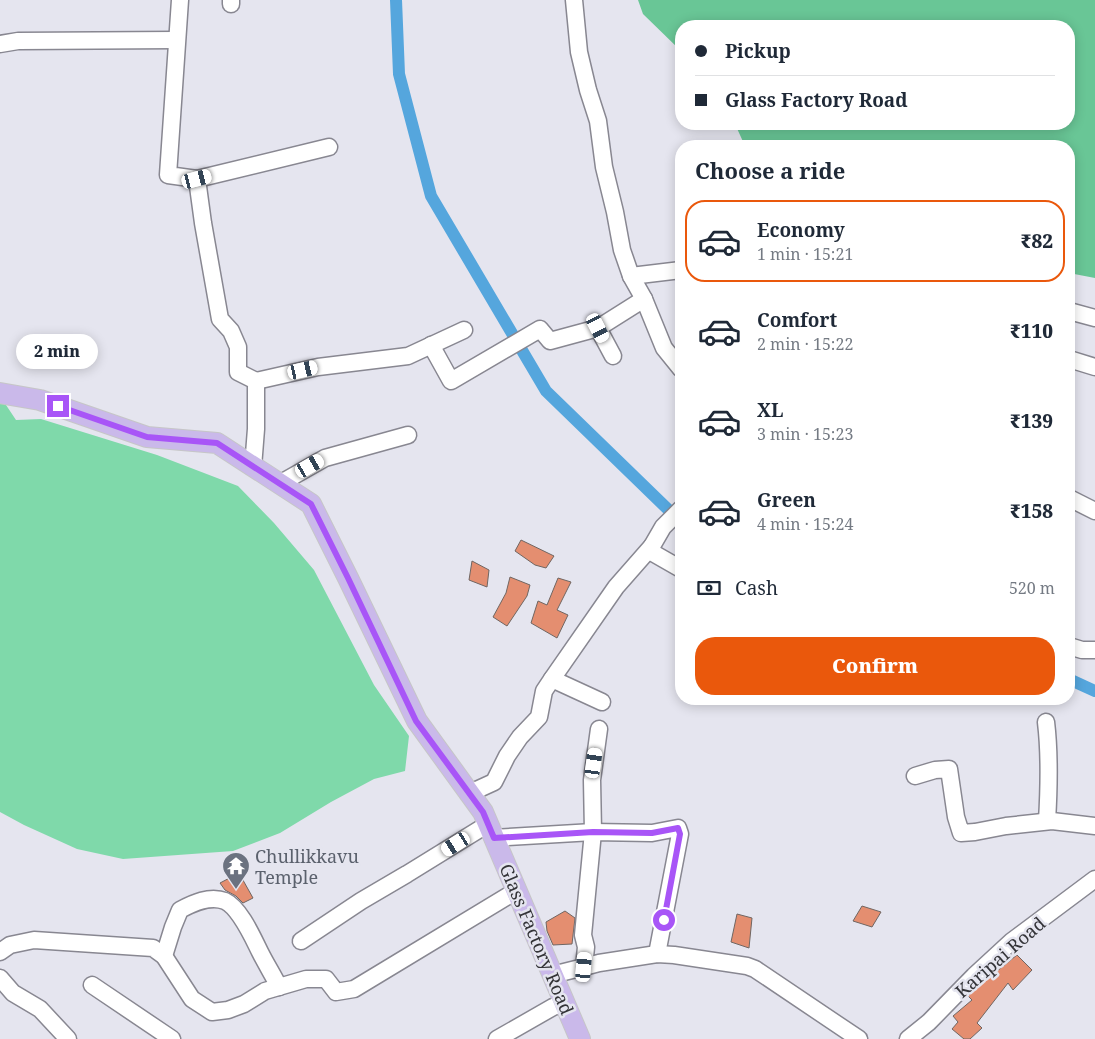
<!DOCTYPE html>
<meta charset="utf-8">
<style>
:root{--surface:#fff;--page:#f6f6f7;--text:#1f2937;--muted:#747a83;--line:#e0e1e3;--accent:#ea580c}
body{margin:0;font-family:"Noto Serif",serif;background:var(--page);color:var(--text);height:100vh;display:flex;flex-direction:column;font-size:19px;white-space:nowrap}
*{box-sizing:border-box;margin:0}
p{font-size:16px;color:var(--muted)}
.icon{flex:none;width:28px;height:28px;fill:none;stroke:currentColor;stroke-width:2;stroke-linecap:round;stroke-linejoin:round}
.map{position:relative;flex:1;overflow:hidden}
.sheet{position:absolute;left:675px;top:140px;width:400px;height:565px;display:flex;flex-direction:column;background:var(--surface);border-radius:20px;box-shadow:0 2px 12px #0003}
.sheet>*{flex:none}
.banner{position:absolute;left:675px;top:20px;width:400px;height:110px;border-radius:20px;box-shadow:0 2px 12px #0003;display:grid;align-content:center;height:110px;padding:0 20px;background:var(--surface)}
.end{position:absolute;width:22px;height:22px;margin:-11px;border:6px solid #a855f7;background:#fff;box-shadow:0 0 0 2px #fff}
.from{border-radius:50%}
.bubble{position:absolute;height:35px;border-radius:18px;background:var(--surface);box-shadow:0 2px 12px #0003;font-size:16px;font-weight:800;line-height:35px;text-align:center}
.car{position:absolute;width:15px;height:30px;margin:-15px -8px;border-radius:6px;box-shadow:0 0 4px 1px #0007;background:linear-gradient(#fff 24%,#345 0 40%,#fff 0 76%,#345 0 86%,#fff 0)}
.banner b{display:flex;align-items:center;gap:18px;height:48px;font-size:19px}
.banner b+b{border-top:1px solid var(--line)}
.banner i{width:12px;height:12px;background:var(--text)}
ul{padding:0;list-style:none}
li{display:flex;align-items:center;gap:15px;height:82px;margin:0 10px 8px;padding:0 10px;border:2px solid transparent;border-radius:20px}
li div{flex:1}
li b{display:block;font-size:19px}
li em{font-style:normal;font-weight:800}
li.active{border-color:var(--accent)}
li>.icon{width:45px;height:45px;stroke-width:1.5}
h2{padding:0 20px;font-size:22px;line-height:60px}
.pay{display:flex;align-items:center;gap:12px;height:55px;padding:0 20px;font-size:19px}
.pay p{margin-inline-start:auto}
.cta{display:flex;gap:10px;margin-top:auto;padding:10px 20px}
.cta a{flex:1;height:58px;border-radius:20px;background:var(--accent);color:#fff;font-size:20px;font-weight:800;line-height:58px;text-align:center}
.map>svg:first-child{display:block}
.green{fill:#7fd9aa}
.forest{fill:#69c696}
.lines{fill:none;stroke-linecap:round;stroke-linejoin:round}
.canal{stroke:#55a6dd;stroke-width:12}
.building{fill:#e48e70;stroke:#706662}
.minor-casing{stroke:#888791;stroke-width:19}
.major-casing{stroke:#c6c6c7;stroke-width:22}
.minor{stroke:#fff;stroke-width:16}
.major{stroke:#cab9ea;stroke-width:20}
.route{stroke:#a855f7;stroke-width:6}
.labels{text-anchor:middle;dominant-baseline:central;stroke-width:5;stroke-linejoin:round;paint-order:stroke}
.worship-label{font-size:18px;fill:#5b616d;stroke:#e5e5ef;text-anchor:start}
.street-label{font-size:18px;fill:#343438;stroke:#e5e5ef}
</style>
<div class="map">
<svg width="1095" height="1039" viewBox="0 0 1095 1039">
<rect width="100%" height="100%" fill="#e5e5ef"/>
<path class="green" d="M 0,396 L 16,420 L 41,419 L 157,455 L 238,486 L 274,523 L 314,570 L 374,685 L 409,736 L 405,771 L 374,779 L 331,802 L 280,833 L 233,851 L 123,859 L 77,849 L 24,825 L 0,812 Z"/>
<path class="forest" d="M 638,0 L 1095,0 L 1095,278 L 1069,273 L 1069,146 L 745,146 L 735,124 L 1069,124 L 1069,26 L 681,26 L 681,51 L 643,14 Z"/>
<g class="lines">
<g class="canal">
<path d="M 396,0 L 399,74 L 431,196 L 546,391 L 681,522"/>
<path d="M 1069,681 L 1073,681 L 1095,691"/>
</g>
</g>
<g class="building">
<path d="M 521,540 L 554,556 L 546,568 L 535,565 L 515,551 Z"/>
<path d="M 472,561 L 489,570 L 487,587 L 469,580 Z"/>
<path d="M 510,577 L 530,585 L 527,596 L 507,626 L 493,617 L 506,593 Z"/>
<path d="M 558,578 L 571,582 L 557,610 L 568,615 L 557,638 L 531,623 L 538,601 L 547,605 Z"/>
<path d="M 239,873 L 253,898 L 243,903 L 236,896 L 225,890 L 220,883 Z"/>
<path d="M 862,906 L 881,912 L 872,927 L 853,921 Z"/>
<path d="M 565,911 L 575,918 L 572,944 L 553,945 L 547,931 L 546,922 Z"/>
<path d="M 737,914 L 752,918 L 749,948 L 731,942 Z"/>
<path d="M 1017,955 L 1032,970 L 1013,990 L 1008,983 L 977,1023 L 982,1028 L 970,1039 L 964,1039 L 952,1029 L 958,1022 L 953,1016 L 972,1000 L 968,996 L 981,983 L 990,975 L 991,976 Z"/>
</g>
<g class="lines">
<defs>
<g id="minor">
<path d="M 180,0 L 168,175 L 197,179 L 203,223 L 220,319 L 231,331 L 238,347 L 238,372 L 256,381 L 256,429 L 253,467"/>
<path d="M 231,0 L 231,4"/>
<path d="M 574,0 L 579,52 L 588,90 L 598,121 L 604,167 L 615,212 L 622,250 L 631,276 L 644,299 L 664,348 L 681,369"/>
<path d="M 0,44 L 18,41 L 176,40"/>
<path d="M 197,179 L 329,147"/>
<path d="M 631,276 L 681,270"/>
<path d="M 1069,311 L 1095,318"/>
<path d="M 598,328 L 613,356"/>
<path d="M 431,345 L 451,381 L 540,329 L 550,341 L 598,328 L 644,299"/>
<path d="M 1069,359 L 1095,367"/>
<path d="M 256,381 L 318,367 L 408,356 L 464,330"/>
<path d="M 281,483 L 325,458 L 408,435"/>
<path d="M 1069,498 L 1095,511"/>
<path d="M 681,509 L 663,527 L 652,546 L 653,553 L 681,569"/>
<path d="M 1069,646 L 1082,650 L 1095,650"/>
<path d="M 552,679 L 602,702"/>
<path d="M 1046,722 C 1050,755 1049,788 1047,821"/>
<path d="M 599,729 L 592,780 L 593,832 L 583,935 L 586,947 L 584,967 L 599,963 L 657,954 L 674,955 L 747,966 L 755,969 L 859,1039"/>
<path d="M 915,776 L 935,770 L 949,769 L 956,817 L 961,833 L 975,832 L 1006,826 L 1052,821 L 1095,826"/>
<path d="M 470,793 L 494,782 L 507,756 L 520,737 L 539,717 L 544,691 L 552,679 L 616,587 L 652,546"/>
<path d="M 493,838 L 593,832 L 652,833 L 678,828 L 680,834 L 657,954"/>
<path d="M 301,941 L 361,901 L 407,874 L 488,824"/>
<path d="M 0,952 L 10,945 L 34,940 L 153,948 L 164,956 L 192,999 L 212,1012 L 228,1010 L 244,1004 L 265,991 L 306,979 L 326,979 L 336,992 L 354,989 L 516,891"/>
<path d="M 164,956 L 173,927 L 180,910 C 193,903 210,895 225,901 C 240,908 253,938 260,952 C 266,964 273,975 279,987"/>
<path d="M 552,975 L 584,967"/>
<path d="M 0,978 L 13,993 L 40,1009 L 68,1039"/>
<path d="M 92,985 L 172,1039"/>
<path d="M 497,1039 L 553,1007 L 564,1003"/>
<path d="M 908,1039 L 929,1022 L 974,976 L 1012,941 L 1095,879"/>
</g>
<path id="major" d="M 0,393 L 40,400 L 147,437 L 217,443 L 311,504 L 348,578 L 417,721 L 483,812 L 580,1039"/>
</defs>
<use href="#minor" class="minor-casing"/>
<use href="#major" class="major-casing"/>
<use href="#minor" class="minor"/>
<use href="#major" class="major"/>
</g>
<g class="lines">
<path class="route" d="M 58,406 L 147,437 L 217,443 L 311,504 L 348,578 L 416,721 L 483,812 L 494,838 L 593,832 L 652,833 L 678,828 L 680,834 L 664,920"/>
</g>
<defs>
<symbol id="temple-pin" viewBox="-11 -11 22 30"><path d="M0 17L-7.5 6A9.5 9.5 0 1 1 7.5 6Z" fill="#6b7280" stroke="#e5e5ef"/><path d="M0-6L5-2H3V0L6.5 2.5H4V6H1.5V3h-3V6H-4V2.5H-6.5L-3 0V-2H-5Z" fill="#fff"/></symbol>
</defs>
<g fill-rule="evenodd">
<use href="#temple-pin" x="220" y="850" width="32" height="43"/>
</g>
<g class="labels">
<g class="worship-label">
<text x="255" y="856">Chullikkavu<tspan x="255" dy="21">Temple</tspan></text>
</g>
<g class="street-label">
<text transform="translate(537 939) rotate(67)">Glass Factory Road</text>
<text transform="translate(1000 957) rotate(-41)">Karipai Road</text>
</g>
</g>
</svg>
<i class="end from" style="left:664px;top:920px"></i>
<i class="end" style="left:58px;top:406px"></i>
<div class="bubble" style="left:16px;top:334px;width:82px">2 min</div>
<i class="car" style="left:197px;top:179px;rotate:76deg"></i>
<i class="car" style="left:598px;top:328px;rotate:153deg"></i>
<i class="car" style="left:303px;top:370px;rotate:77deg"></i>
<i class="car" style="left:310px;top:466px;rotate:60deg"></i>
<i class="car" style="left:594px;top:763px;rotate:8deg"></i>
<i class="car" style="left:456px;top:844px;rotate:238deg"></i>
<i class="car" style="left:584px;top:967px;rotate:5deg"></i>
<div class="banner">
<b><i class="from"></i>Pickup</b>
<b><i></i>Glass Factory Road</b>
</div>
<section class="sheet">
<h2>Choose a ride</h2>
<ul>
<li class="active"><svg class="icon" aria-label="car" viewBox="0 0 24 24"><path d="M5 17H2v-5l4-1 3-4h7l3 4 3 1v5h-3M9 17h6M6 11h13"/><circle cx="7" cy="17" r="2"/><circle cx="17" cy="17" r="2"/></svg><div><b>Economy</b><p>1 min · 15:21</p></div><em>₹82</em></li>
<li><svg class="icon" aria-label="car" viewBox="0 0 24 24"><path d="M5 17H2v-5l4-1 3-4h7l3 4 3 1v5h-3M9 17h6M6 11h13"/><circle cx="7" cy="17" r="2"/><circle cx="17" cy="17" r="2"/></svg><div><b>Comfort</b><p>2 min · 15:22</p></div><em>₹110</em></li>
<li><svg class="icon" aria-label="car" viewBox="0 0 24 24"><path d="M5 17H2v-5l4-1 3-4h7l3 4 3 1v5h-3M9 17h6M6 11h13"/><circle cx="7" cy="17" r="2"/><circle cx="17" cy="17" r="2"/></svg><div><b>XL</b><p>3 min · 15:23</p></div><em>₹139</em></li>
<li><svg class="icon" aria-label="car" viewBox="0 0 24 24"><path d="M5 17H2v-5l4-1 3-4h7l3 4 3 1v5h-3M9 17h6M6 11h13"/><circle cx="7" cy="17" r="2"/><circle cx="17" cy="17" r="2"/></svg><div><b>Green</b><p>4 min · 15:24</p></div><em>₹158</em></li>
</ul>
<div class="pay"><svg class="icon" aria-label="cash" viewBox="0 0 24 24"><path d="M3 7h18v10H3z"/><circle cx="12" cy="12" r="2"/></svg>Cash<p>520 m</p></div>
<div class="cta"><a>Confirm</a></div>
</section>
</div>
